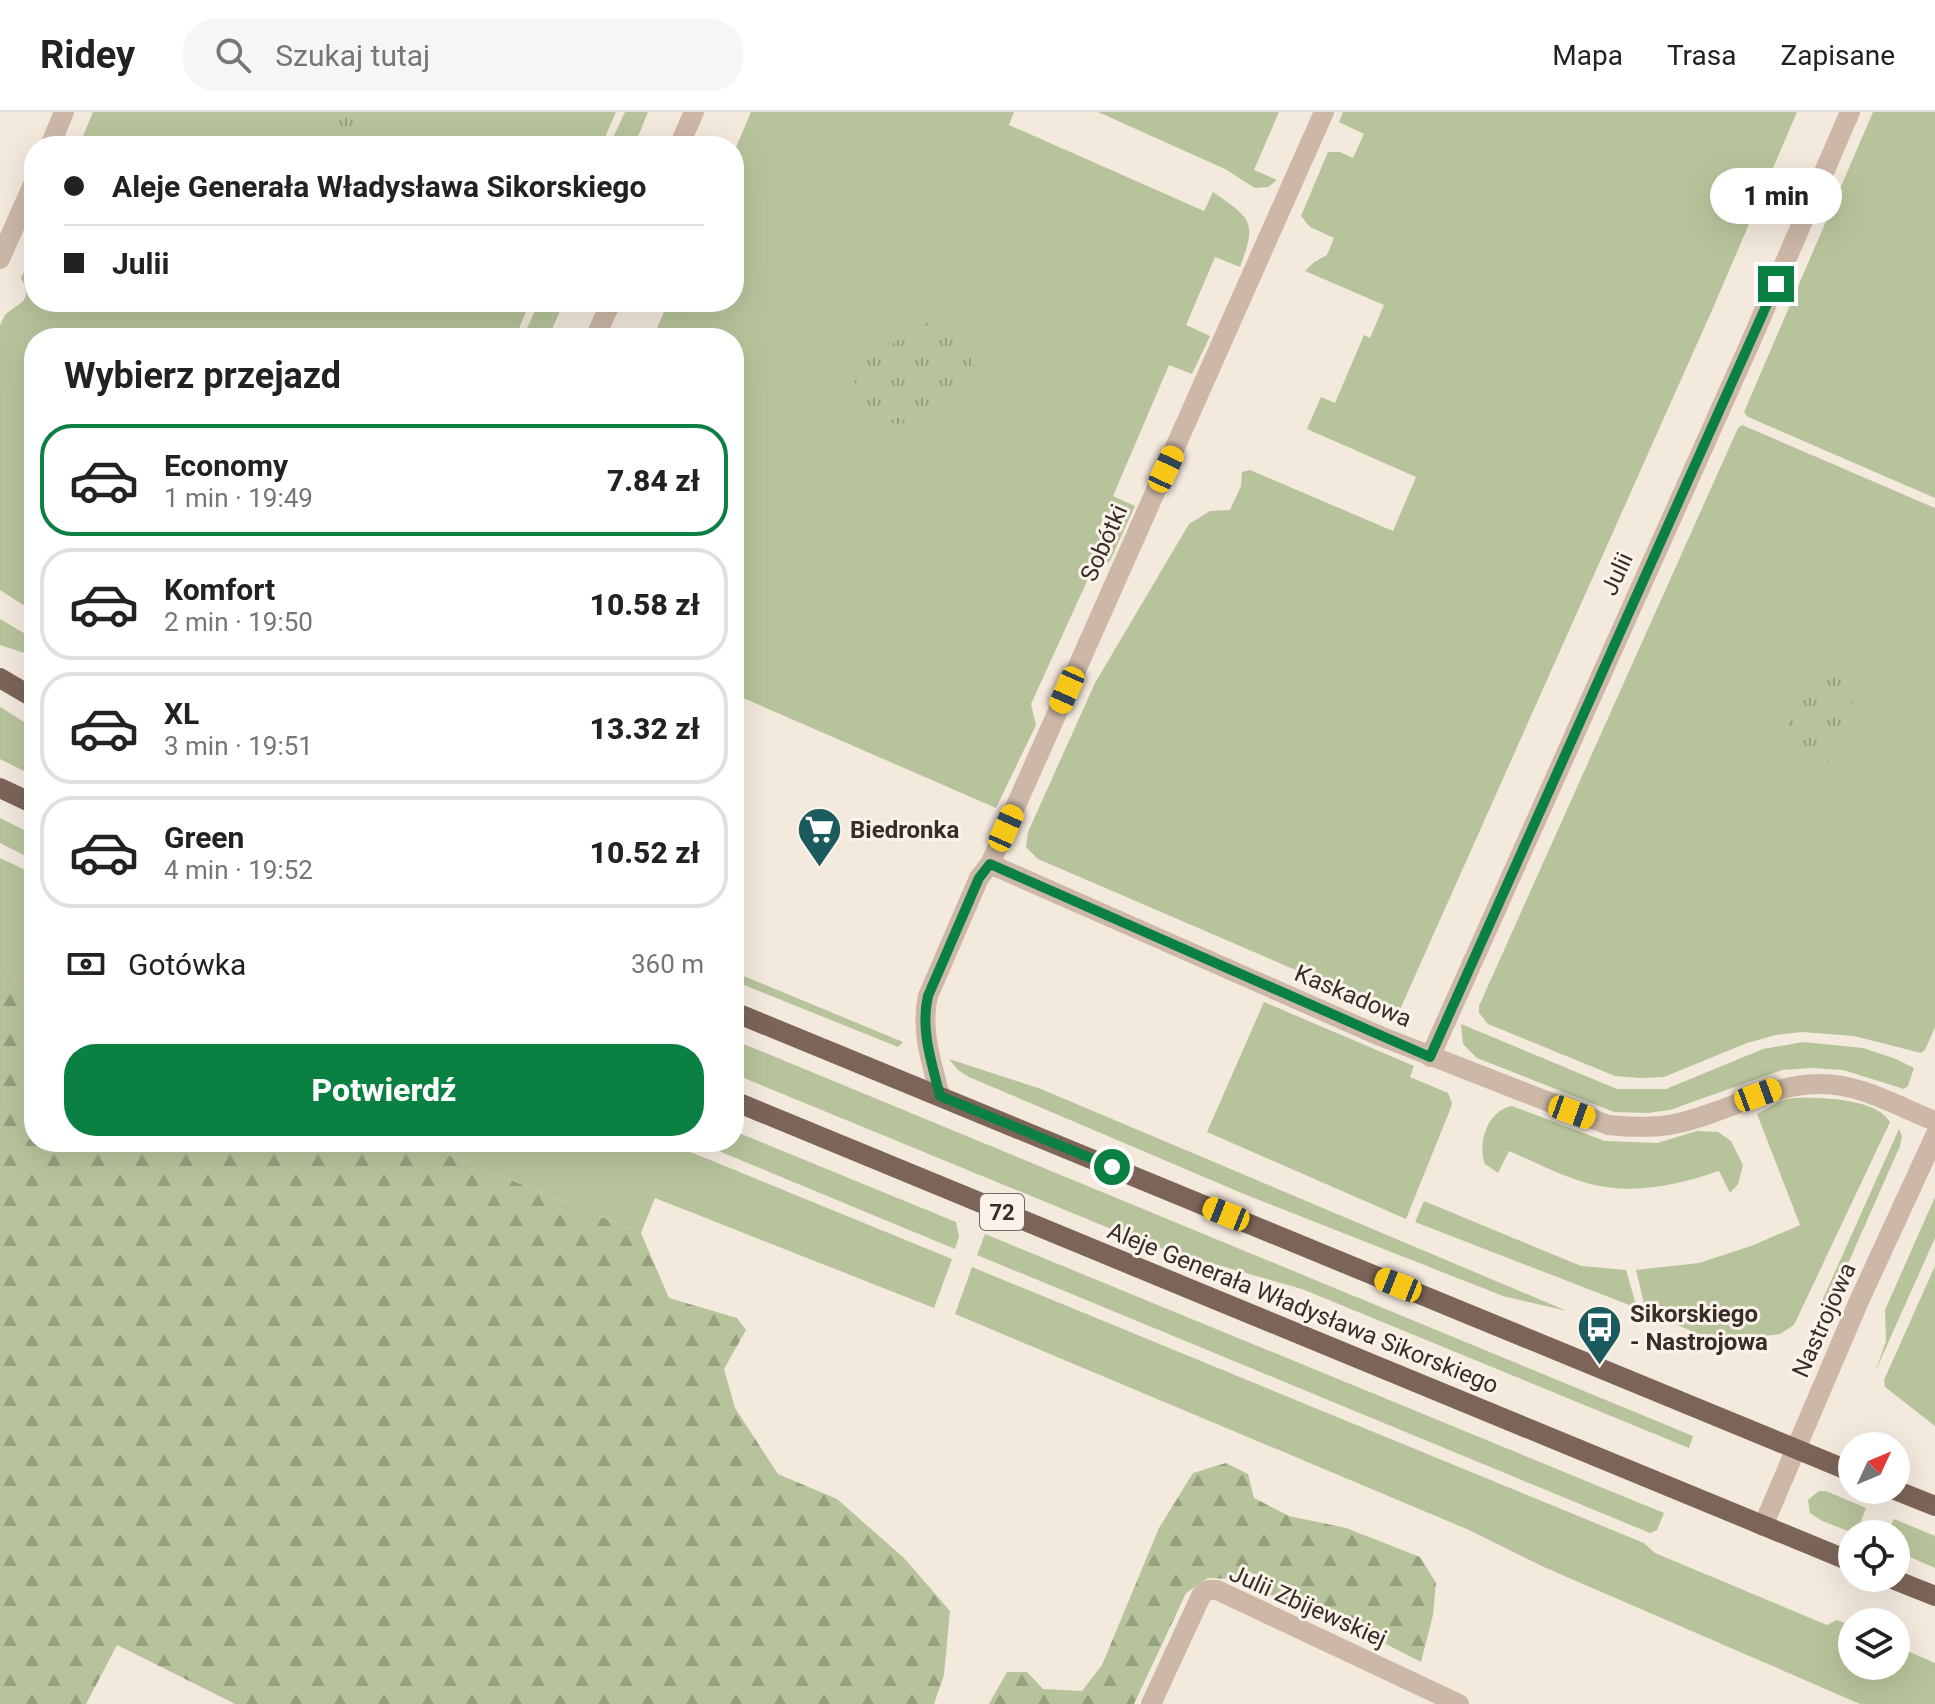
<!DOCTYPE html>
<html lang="pl">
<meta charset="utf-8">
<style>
:root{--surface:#fff;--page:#f6f6f6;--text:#222;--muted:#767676;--line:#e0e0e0;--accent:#0b8043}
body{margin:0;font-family:Roboto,sans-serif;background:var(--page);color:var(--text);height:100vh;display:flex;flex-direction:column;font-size:30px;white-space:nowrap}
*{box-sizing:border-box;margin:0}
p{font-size:26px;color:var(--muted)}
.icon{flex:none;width:44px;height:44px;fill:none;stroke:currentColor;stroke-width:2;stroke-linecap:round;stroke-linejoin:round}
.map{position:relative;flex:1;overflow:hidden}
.side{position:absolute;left:24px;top:216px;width:720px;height:824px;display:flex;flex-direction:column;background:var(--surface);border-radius:32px;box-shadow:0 8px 32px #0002}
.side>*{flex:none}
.guide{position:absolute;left:24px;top:24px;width:720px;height:176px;border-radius:32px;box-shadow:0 8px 32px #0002;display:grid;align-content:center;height:176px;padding:0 40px;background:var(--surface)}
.needle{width:52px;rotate:46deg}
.fabs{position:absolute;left:1838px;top:1320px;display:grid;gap:16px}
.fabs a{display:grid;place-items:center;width:72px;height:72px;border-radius:50%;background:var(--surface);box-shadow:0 8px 32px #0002;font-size:40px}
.end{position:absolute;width:36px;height:36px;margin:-18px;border:10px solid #0b8043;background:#fff;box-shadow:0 0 0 4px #fff}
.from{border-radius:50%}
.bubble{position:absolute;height:56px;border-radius:28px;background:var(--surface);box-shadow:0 8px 32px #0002;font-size:26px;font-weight:800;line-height:56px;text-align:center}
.car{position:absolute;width:24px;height:48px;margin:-24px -12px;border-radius:10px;box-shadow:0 0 6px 2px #0007;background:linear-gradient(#f5c518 24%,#345 0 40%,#f5c518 0 76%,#345 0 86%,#f5c518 0)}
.guide b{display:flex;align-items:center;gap:28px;height:76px;font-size:30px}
.guide b+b{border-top:2px solid var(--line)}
.guide i{width:20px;height:20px;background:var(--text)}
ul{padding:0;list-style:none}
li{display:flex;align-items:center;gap:24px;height:112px;margin:0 16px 12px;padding:0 24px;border:4px solid var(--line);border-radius:32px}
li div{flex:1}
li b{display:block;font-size:30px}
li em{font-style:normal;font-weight:800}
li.current{border-color:var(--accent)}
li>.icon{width:72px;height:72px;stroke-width:1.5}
h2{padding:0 40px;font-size:36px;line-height:96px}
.pay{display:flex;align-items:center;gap:20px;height:88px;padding:0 40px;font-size:30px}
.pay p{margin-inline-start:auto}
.action{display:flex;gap:16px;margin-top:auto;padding:16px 40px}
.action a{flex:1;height:92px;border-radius:32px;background:var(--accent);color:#fff;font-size:32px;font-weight:800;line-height:92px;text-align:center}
header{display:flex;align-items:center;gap:48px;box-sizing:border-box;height:112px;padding:0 40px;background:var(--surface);border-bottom:2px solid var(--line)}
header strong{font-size:38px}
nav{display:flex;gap:44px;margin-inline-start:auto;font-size:28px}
.search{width:560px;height:72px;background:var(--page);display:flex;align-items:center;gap:20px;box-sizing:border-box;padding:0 28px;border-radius:32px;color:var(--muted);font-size:30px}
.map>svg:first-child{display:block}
.green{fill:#b7c49b}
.forest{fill:url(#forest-firs)}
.park{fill:url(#park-tufts)}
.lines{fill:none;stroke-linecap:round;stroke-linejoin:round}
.minor{stroke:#cdb8a8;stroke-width:20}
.tertiary{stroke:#cdb8a8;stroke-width:20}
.primary{stroke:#7c6459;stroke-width:20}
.route{stroke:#0b8043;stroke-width:10}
.labels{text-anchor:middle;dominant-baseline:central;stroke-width:6;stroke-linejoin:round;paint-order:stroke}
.shield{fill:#fbf3ea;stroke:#736862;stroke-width:2}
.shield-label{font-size:22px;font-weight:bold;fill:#392d28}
.street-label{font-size:24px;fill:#392d28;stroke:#fbf3ea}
.poi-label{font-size:24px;font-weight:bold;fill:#392d28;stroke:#fbf3ea;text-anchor:start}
</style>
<header>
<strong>Ridey</strong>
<div class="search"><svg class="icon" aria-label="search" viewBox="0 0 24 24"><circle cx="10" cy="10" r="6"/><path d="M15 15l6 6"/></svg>Szukaj tutaj</div>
<nav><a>Mapa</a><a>Trasa</a><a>Zapisane</a></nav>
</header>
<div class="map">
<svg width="1935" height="1592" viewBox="0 0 1935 1592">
<defs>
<pattern id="forest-firs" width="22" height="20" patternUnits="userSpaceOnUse" patternTransform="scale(2)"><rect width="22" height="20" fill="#b7c49b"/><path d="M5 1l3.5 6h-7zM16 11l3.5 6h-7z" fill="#96a07e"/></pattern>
<pattern id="park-tufts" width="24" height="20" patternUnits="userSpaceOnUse" patternTransform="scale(2)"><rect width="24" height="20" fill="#b7c49b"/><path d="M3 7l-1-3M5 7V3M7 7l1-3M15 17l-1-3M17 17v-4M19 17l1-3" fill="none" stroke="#96a07e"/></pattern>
</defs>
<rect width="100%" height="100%" fill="#f4e9dd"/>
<g class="green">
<path d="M 93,0 L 616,0 L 601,34 L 79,34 Z"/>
<path d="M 625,0 L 648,0 L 634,34 L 609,34 Z"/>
<path d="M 751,0 L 1014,0 L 1009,13 L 1204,99 L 1213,80 C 1252,107 1257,110 1240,155 L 1215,145 L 1186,213 L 1210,224 L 1192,262 L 1169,253 L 1113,384 L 1135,394 L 1110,449 L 1091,460 L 1088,467 L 1031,592 L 1036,613 L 996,696 L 734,582 L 734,226 L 653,226 L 668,190 L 734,190 L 734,40 Z"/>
<path d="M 1098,0 L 1279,0 L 1254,58 L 1277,68 L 1268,75 L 1255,76 L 1225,57 Z"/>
<path d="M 1343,0 L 1797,0 L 1713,196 L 1398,902 L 1038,747 L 1026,735 L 1028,720 L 1095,571 L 1189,412 L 1210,399 L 1230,398 L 1241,374 L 1242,360 L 1250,358 L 1393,419 L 1416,365 L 1307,317 L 1321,285 L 1335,291 L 1364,223 L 1370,226 L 1384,193 L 1305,159 L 1314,150 L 1327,143 L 1334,126 L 1310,115 L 1301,104 L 1328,40 L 1340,40 L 1353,46 L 1364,22 L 1339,10 Z"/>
<path d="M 1873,0 L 1935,0 L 1935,386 L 1748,305 L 1744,300 Z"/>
<path d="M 34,138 L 34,190 L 530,190 L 515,226 L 34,226 L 34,500 L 0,478 L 0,214 C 1,211 5,202 7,201 C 21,189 33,190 21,166 Z"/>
<path d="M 539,190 L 564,190 L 548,226 L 525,226 L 523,225 Z"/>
<path d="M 1742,313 L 1935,396 L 1935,915 L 1925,938 L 1921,941 L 1854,924 L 1802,920 L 1776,923 L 1747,931 L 1664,965 L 1640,966 L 1615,964 L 1488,912 L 1479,901 L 1479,894 L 1738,316 Z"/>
<path d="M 0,507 L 34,527 L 34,544 L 0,533 Z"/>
<path d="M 0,595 L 34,616 L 34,664 L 0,647 Z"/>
<path d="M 0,706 L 34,723 L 34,748 L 0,731 Z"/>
<path d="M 0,746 L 34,762 L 34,875 L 0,857 Z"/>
<path d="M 734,860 L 903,930 L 898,935 L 734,869 Z"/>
<path d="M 1264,890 L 1414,954 L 1410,965 L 1448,981 L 1452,991 L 1450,998 L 1406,1107 L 1207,1020 Z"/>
<path d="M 1461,912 L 1617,977 L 1666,977 L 1763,937 L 1803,930 L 1863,936 L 1896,947 L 1914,956 L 1908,974 L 1904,977 L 1843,958 L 1812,956 L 1782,958 L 1670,998 L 1648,1001 L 1614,1000 L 1477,946 L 1463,932 Z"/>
<path d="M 734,928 L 1693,1324 L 1689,1336 L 1302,1177 L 1172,1140 L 1138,1128 L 734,962 Z"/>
<path d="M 949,947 L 1041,977 L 1567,1199 L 1503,1184 L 1244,1082 L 969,965 L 958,958 Z"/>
<path d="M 1793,986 C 1819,985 1876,986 1890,1010 L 1794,1213 L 1780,1222 L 1718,1230 L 1646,1200 L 1636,1158 L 1699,1151 L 1751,1134 L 1800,1113 L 1757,1002 L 1782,988 Z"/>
<path d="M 1512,994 L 1605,1029 L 1657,1031 L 1697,1019 L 1718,1020 L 1731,1029 L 1743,1053 L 1738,1072 L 1730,1081 L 1719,1059 C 1677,1073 1635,1083 1590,1072 C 1563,1065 1535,1050 1509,1039 L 1498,1061 L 1485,1052 C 1477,1031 1488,998 1512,994 Z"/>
<path d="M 1899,1017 L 1902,1024 L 1900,1034 L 1834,1183 L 1821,1191 Z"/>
<path d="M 734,1019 L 956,1110 L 959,1124 L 955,1137 L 697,1030 L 734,1030 Z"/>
<path d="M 417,1030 L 666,1030 L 952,1147 L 934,1196 L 655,1086 L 641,1121 Z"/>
<path d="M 1935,1085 L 1935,1126 L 1875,1260 L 1886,1229 L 1885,1198 Z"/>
<path d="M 1424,1089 L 1581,1154 L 1626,1158 L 1637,1196 L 1415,1110 Z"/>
<path d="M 985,1122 L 1664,1401 L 1657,1418 L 1650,1421 L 977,1143 Z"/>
<path d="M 1935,1154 L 1935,1314 L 1885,1275 L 1884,1268 Z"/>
<path d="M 972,1155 L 1644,1431 L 1655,1441 L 1827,1513 L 1837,1508 L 1852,1514 L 1852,1554 L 1896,1554 L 1896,1534 L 1935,1551 L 1935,1592 L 1860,1592 L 1546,1456 L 1469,1418 L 955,1202 Z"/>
<path d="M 1819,1379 L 1826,1379 L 1866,1396 L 1856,1422 L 1822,1409 L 1810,1401 L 1808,1388 Z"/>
<path d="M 1894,1407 L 1935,1424 L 1935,1456 L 1896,1439 L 1896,1422 L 1887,1422 Z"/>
</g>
<g class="forest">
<path d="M 0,857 L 34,875 L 34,1030 L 417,1030 L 641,1121 L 669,1186 L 737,1206 L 746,1218 L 724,1257 L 735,1296 L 778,1362 L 837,1387 L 904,1446 L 950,1499 L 944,1563 L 934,1592 L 235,1592 L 117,1533 L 86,1592 L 0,1592 Z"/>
<path d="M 1226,1351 L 1248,1362 L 1254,1386 L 1289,1404 L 1346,1416 L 1420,1445 L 1436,1471 L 1433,1503 L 1421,1550 L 1384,1531 L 1232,1467 L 1208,1466 L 1186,1481 L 1134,1592 L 989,1592 L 1007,1560 L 1027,1560 L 1043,1577 L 1082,1579 L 1102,1553 L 1159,1416 L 1193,1361 Z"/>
</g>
<g class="park">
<path d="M 339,0 C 365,0 378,0 393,19 L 389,34 L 299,34 Z"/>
<path d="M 929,210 L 962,229 L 978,261 L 953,306 L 896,312 L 875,306 L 850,262 L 862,249 Z"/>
<path d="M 1832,563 C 1848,569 1851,579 1853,594 L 1823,660 L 1777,641 C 1788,615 1799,563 1832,563 Z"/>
</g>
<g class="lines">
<g class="minor">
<path d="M 50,34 L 64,0"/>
<path d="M 679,34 L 694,0"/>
<path d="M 0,147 L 34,70"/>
<path d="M 595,226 L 611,190"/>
<path d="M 990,752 L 1380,924 L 1608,1013 C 1628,1015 1649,1016 1669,1013 C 1721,1004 1765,973 1818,972 C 1857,970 1899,995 1935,1009"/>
<path d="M 1430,945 L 1751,229 L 1850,0"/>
<path d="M 940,984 C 932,951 920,918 928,884 L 979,766 L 990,752 L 1324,0"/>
<path d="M 1151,1592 L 1202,1482 L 1209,1478 L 1217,1478 L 1459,1592"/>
</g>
<path class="tertiary" d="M 1763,1414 L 1859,1189 L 1935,1024"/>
<g class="primary">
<path d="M 0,566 L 34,586"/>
<path d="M 0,676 L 34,692"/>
<path d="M 734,900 L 1852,1360"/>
<path d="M 734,989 L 1852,1450"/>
<path d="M 1895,1378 L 1935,1394"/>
<path d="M 1890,1466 L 1935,1484"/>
</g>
</g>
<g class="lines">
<path class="route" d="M 1112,1055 L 940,984 C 932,951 920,918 928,884 L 979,766 L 990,752 L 1430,945 L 1776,172"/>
</g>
<defs>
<symbol id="supermarket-pin" viewBox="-11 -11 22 30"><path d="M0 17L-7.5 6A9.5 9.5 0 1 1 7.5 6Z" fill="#1b5a5d" stroke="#fbf3ea"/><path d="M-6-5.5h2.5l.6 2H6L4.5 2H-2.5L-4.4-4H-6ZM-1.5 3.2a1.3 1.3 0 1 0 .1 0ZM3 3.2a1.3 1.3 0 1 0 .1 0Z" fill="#fff"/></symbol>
<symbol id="bus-pin" viewBox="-11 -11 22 30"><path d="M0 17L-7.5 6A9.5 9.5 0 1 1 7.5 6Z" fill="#1b5a5d" stroke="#fbf3ea"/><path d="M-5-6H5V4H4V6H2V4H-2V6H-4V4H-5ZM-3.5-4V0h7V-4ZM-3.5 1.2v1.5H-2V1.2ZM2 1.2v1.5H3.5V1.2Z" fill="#fff"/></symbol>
</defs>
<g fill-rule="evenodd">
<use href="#supermarket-pin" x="794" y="692" width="51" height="69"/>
<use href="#bus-pin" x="1574" y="1190" width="51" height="69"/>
</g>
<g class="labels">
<rect class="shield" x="980" y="1082" width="44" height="36" rx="6"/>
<g class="shield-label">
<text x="1002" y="1100">72</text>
</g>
<g class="street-label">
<text transform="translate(1104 431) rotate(-66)">Sobótki</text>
<text transform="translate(1617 462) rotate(-65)">Julii</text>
<text transform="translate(1353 884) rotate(23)">Kaskadowa</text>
<text transform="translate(1303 1196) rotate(22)">Aleje Generała Władysława Sikorskiego</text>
<text transform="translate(1824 1208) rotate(-66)">Nastrojowa</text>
<text transform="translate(1308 1494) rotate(24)">Julii Zbijewskiej</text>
</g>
<g class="poi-label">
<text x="850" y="718">Biedronka</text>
<text x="1630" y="1202">Sikorskiego<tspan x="1630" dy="28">- Nastrojowa</tspan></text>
</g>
</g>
</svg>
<div class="fabs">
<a><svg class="needle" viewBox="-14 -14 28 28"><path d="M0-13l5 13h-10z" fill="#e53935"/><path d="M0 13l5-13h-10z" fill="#767676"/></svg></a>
<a><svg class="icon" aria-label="locate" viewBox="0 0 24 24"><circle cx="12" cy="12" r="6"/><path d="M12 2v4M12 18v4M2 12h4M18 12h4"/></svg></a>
<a><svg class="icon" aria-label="layers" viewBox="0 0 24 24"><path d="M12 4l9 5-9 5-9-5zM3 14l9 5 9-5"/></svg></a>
</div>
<i class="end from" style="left:1112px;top:1055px"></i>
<i class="end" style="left:1776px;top:172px"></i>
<div class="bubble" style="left:1710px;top:56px;width:132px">1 min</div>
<i class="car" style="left:1166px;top:357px;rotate:25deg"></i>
<i class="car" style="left:1067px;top:578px;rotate:204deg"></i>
<i class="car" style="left:1006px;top:716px;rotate:24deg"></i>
<i class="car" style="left:1758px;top:983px;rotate:70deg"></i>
<i class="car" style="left:1572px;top:1000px;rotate:110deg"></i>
<i class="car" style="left:1226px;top:1102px;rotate:292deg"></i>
<i class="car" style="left:1398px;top:1173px;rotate:292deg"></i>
<div class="guide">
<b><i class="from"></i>Aleje Generała Władysława Sikorskiego</b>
<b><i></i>Julii</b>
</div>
<section class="side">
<h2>Wybierz przejazd</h2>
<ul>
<li class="current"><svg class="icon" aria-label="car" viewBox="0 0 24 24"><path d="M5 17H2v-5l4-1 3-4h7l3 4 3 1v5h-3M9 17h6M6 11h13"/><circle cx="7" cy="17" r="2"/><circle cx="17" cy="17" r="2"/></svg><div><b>Economy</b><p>1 min · 19:49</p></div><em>7.84 zł</em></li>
<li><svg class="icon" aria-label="car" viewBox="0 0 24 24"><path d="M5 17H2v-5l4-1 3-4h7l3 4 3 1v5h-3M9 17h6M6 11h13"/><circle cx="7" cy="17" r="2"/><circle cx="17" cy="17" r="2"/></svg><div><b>Komfort</b><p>2 min · 19:50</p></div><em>10.58 zł</em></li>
<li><svg class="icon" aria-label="car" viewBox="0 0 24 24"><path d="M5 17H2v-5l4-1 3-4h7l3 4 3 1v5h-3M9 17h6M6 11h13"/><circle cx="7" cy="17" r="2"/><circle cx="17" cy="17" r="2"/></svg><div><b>XL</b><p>3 min · 19:51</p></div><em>13.32 zł</em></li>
<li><svg class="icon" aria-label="car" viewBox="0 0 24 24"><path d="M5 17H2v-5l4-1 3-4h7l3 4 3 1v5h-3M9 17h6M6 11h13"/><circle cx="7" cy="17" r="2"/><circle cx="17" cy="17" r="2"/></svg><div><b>Green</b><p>4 min · 19:52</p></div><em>10.52 zł</em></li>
</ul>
<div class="pay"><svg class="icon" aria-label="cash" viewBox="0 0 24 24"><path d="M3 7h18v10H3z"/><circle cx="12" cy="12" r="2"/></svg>Gotówka<p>360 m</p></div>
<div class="action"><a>Potwierdź</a></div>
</section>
</div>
